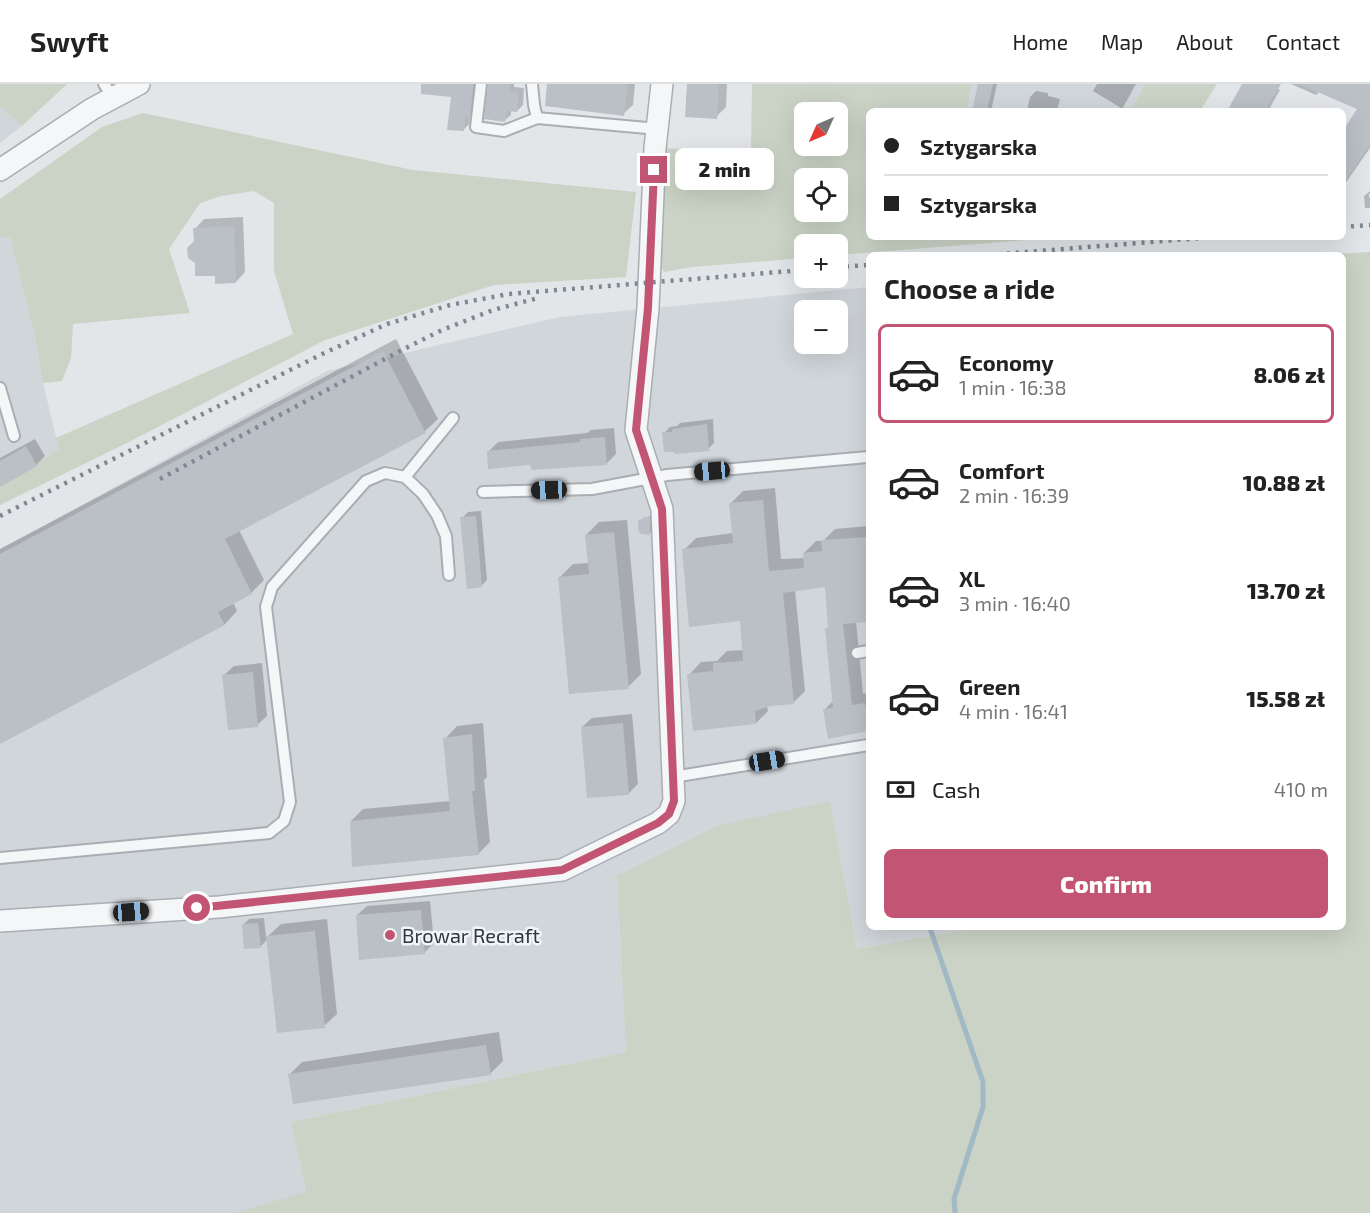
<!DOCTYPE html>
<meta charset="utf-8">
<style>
:root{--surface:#fff;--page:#f6f6f6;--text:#222;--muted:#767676;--line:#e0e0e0;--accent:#c25573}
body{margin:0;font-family:"Exo 2",sans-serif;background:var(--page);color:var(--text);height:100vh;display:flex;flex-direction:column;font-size:22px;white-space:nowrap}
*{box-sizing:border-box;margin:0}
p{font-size:20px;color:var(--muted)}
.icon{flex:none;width:33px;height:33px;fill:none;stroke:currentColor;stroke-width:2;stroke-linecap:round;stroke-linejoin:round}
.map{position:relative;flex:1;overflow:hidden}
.side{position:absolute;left:866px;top:168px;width:480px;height:678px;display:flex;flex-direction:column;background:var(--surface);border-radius:9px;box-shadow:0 6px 24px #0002}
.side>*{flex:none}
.hud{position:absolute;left:866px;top:24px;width:480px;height:132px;border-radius:9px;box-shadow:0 6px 24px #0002;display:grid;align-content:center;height:132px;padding:0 18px;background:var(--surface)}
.needle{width:39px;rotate:225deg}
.fabs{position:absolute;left:794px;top:18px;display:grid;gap:12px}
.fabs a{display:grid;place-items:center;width:54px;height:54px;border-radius:9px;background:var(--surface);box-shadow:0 6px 24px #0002;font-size:30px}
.end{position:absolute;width:27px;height:27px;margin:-14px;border:8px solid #c25573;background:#fff;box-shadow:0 0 0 3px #fff}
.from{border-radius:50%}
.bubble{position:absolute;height:42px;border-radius:9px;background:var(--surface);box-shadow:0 6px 24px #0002;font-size:20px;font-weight:800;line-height:42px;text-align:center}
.car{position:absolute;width:18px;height:36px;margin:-18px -9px;border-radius:8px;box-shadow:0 0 4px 2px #0007;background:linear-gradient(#222 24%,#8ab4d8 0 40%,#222 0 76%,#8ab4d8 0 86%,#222 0)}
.hud b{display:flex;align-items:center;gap:21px;height:57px;font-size:22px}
.hud b+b{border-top:2px solid var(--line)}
.hud i{width:15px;height:15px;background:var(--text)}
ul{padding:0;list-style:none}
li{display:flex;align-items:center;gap:18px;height:99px;margin:0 12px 9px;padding:0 6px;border:3px solid transparent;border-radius:9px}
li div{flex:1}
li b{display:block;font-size:22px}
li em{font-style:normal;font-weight:800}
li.current{border-color:var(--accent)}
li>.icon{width:54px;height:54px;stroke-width:1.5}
h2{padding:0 18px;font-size:27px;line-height:72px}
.pay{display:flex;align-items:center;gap:15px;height:66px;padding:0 18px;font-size:22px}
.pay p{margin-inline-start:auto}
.cta{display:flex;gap:12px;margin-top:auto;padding:12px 18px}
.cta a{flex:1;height:69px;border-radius:9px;background:var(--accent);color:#fff;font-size:24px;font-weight:800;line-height:69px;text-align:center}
header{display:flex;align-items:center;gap:36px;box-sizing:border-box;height:84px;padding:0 30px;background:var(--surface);border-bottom:2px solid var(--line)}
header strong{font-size:28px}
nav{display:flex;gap:33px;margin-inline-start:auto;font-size:21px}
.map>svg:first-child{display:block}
.built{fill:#d1d6db;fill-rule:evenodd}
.green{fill:#cad3c5;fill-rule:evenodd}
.shadow{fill:#0003}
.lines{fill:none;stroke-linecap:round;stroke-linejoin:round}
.stream{stroke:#a1b8c6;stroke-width:5}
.building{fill:#bac0c6}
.service-casing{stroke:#a8aeb3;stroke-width:14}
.minor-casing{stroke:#a8aeb3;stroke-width:24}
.service{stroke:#f5f6f8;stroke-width:10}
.minor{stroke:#f5f6f8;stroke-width:21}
.rail{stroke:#7e8892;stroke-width:4.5;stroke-dasharray:3 6;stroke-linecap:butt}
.route{stroke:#c25573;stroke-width:8}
.poi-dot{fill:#c25573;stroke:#f2f5f7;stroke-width:2}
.labels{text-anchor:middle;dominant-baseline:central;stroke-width:5;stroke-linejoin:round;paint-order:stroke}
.poi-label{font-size:20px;fill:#2c3640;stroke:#f2f5f7;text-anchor:start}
</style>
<header>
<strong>Swyft</strong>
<nav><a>Home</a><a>Map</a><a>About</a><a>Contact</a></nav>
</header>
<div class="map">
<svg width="1370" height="1129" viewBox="0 0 1370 1129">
<rect width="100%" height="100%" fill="#e3e6e9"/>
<g class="built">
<path d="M 972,0 L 1145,0 L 1130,27 L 967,27 Z"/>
<path d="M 0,23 L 22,42 L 0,59 Z"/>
<path d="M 0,153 L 10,153 L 35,253 L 43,299 L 59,365 L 0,403 Z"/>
<path d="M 868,203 L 868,843 L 981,843 L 857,865 L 830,718 L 617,792 L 626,968 L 291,1038 L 306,1109 L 234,1129 L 0,1129 L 0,465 L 49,439 L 327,287 L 560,233 ZM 804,226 L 837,226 L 837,260 L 804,260 Z"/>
</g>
<g class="green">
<path d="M 0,0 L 67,0 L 22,42 L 0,23 Z"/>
<path d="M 752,0 L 972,0 L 967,27 L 868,27 L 868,153 L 1065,153 L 837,171 L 837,160 L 804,160 L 804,174 L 692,183 L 664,188 L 663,185 L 660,185 L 659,64 L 751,68 ZM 804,28 L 837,28 L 837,62 L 804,62 ZM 804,94 L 837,94 L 837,128 L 804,128 Z"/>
<path d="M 1145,0 L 1217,0 L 1200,27 L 1130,27 Z"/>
<path d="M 143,29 L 413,86 L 636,108 L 626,193 L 494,201 L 325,256 L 129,358 L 0,421 L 0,403 L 59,365 L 56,354 L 293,250 L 274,187 L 274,119 L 254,107 L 221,112 L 200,119 L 169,165 L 190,229 L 73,240 L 71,274 L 62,297 L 43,299 L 35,253 L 10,153 L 0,153 L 0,115 L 102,43 Z"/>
<path d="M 1370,168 L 1370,1129 L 234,1129 L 306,1108 L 291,1038 L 626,968 L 617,792 L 717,742 L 830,717 L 857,865 L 981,843 L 1342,843 L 1342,171 L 1317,171 Z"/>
</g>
<g class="shadow">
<path d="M 426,0 L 478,0 L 475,26 L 470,31 L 469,40 L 463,46 L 453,12 Z"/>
<path d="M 490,0 L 514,0 L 514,3 L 524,4 L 523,21 L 517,27 L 511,26 L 511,31 L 505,36 Z"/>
<path d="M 549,0 L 635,0 L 633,21 L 623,30 Z"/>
<path d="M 688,0 L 727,0 L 726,23 L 716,33 Z"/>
<path d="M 980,0 L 997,0 L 991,27 L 974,27 Z"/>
<path d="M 1097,0 L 1136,0 L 1121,27 L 1118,27 L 1121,24 L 1093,7 Z"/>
<path d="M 1244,0 L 1269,0 L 1280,6 L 1268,27 L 1229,27 Z"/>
<path d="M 1291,0 L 1370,0 L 1370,64 L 1342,104 L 1342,49 L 1359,24 L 1320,7 L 1316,11 Z"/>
<path d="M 1036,7 L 1048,9 L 1048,12 L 1060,15 L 1057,27 L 1027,27 L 1030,13 Z"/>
<path d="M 1370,107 L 1370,110 L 1369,110 L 1369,113 L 1370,113 L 1370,124 L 1365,124 L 1364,112 Z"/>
<path d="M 243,133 L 245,188 L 236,198 L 216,190 L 195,157 L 195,145 L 204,135 Z"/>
<path d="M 396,255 L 438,335 L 425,347 L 239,446 L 264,496 L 251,509 L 233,518 L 237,527 L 225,540 L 0,659 L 0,465 Z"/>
<path d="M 713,335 L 714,359 L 708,365 L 664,349 L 670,343 L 677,342 L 680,339 Z"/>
<path d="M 614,344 L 616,370 L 607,379 L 488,368 L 498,358 L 587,349 L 591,346 Z"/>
<path d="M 35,355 L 45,372 L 36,381 L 0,401 L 0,374 Z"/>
<path d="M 775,404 L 781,475 L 805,474 L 804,469 L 816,457 L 823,457 L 835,445 L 868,442 L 868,536 L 856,537 L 863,610 L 868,609 L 868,645 L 830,653 L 824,626 L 834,616 L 827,545 L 829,542 L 826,502 L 795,506 L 805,607 L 793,619 L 767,622 L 768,627 L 756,639 L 689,591 L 701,578 L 717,577 L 727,567 L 744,566 L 741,535 L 684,466 L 696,454 L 733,449 L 731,419 L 743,407 Z"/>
<path d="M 481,427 L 487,496 L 481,502 L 462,434 L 468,428 Z"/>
<path d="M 651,431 L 652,447 L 649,450 L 640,438 Z"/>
<path d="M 627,436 L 641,590 L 628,603 L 560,493 L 573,480 L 589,479 L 586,451 L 599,438 Z"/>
<path d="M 262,579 L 267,632 L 257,641 L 224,591 L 234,582 Z"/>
<path d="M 632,630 L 638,700 L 628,710 L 582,643 L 592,634 Z"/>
<path d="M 483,639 L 487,693 L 484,696 L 490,758 L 478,770 L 351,737 L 363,725 L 450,717 L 445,655 L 457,642 Z"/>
<path d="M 430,817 L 434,859 L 424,869 L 357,831 L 367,822 Z"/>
<path d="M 264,834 L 266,854 L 281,840 L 327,835 L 337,930 L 324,942 L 268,855 L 260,863 L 243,841 L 249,835 Z"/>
<path d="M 499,948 L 503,977 L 490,990 L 289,991 L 302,978 Z"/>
</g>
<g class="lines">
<path class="stream" d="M 930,844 L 983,998 L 983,1023 L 954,1115 L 955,1129"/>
</g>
<g class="building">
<path d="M 421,0 L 473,0 L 470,34 L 465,33 L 464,47 L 447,46 L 451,13 L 421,10 Z"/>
<path d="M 488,0 L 510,0 L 509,8 L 519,9 L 517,28 L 507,27 L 505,38 L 484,35 Z"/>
<path d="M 547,0 L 628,0 L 624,32 L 545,22 Z"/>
<path d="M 687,0 L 719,0 L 717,35 L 685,33 Z"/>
<path d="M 978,0 L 993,0 L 987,27 L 972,27 Z"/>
<path d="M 1242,0 L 1281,0 L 1265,27 L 1227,27 Z"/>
<path d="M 1299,0 L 1370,0 L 1370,60 L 1342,102 L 1342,48 L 1357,25 Z"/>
<path d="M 234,142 L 236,199 L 215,200 L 215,192 L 195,192 L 195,179 L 188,174 L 187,164 L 194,157 L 193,144 Z"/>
<path d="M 383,267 L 426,349 L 225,455 L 252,510 L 218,528 L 225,541 L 0,660 L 0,470 Z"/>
<path d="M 707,340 L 709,367 L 675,370 L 674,368 L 664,368 L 662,348 L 672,348 L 672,345 Z"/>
<path d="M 605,353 L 607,381 L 532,386 L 530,381 L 488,385 L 487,367 L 580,358 L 580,355 Z"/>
<path d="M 26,362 L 37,382 L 0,403 L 0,377 Z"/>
<path d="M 763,416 L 769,487 L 804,484 L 803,469 L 822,467 L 821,456 L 868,453 L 868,538 L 843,540 L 852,621 L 865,619 L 868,635 L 868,647 L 828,655 L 823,625 L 833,624 L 825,544 L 828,544 L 825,503 L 783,509 L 794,620 L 770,622 L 755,627 L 756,640 L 693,647 L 687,590 L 713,587 L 713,579 L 743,577 L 740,537 L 689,543 L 682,465 L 733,459 L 729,419 Z"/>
<path d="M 476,432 L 482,503 L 467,505 L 460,433 Z"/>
<path d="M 645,433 L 650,433 L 650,451 L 641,450 L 638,446 L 638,437 Z"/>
<path d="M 614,448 L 629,605 L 569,610 L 558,493 L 589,490 L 585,451 Z"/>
<path d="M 253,588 L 258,643 L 228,646 L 222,591 Z"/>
<path d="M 623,639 L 629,711 L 587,714 L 581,643 Z"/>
<path d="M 472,650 L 475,707 L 472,707 L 479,771 L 352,783 L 350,737 L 450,727 L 443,654 Z"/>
<path d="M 421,826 L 425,870 L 359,876 L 356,831 Z"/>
<path d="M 258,839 L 261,864 L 244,865 L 242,840 Z"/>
<path d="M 315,847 L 325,944 L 277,949 L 266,852 Z"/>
<path d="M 486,961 L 491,991 L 293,1020 L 288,990 Z"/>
</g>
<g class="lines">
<defs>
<g id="service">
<path d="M 104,0 L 113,13"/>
<path d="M 481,0 L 476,43 L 504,47 L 537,34 L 658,45"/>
<path d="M 532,0 L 534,21 L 537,34"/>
<path d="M 0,304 L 14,352"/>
<path d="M 483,408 L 592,405 L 667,391 L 868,373"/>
<path d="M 449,491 L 446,452 L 437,431 L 423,410 L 405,393 L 453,334"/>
<path d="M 857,569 L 868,567"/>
<path d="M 673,693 L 868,661"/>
<path d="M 0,774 L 269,749 L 284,737 L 290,718 L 266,523 L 272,503 L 366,397 L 385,389 L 405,393"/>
</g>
<g id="minor">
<path d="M 0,86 L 92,25 L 139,0"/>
<path d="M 0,837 L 219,823 L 562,786 L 658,739 L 669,730 L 674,717 L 662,425 L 636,346 L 648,224 L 655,64 L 662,0"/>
</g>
</defs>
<use href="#service" class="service-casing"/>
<use href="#minor" class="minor-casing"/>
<use href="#service" class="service"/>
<use href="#minor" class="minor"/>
<g class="rail">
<path d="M 1342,143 L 1370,141"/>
<path d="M 989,171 L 1213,153"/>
<path d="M 837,183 L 868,181"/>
<path d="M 160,395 L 400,267 L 442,246 L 493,226 L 538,214"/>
<path d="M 0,432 L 320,271 L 387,240 L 450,221 L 509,210 L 804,186"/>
</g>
</g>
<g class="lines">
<path class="route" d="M 197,824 L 562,786 L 658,739 L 669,730 L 674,717 L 662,425 L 636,346 L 648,224 L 654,86"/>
</g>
<circle class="poi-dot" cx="390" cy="851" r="6"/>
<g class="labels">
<g class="poi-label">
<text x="402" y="851">Browar Recraft</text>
</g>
</g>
</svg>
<div class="fabs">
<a><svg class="needle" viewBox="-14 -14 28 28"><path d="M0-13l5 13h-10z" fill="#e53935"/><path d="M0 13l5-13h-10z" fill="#767676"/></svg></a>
<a><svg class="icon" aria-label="locate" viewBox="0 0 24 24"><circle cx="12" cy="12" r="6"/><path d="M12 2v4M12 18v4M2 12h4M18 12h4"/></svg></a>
<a>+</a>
<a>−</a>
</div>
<i class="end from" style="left:197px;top:824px"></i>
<i class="end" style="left:654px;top:86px"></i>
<div class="bubble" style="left:675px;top:64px;width:99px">2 min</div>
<i class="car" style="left:712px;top:387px;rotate:265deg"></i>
<i class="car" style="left:549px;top:406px;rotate:268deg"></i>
<i class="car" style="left:767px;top:677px;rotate:81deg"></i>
<i class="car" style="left:131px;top:828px;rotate:86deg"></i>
<div class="hud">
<b><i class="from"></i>Sztygarska</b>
<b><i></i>Sztygarska</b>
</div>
<section class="side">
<h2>Choose a ride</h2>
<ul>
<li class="current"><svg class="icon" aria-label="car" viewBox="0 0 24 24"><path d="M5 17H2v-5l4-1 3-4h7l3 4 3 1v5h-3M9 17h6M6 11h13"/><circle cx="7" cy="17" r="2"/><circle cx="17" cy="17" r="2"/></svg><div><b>Economy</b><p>1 min · 16:38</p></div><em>8.06 zł</em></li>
<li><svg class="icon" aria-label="car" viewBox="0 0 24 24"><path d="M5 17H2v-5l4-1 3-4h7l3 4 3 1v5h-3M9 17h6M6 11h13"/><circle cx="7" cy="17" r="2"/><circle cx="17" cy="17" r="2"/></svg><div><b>Comfort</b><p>2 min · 16:39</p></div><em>10.88 zł</em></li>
<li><svg class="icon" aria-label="car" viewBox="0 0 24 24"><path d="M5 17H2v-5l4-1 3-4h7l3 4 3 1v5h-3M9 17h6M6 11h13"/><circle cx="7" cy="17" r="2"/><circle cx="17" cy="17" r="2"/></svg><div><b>XL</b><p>3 min · 16:40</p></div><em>13.70 zł</em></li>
<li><svg class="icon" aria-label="car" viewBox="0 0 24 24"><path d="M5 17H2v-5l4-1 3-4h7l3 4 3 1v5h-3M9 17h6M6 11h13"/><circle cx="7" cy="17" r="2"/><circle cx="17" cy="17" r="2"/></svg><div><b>Green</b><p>4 min · 16:41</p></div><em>15.58 zł</em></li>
</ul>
<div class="pay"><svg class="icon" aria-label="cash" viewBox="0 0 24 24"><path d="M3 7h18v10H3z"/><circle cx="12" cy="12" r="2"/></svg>Cash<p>410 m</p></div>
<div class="cta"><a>Confirm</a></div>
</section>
</div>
